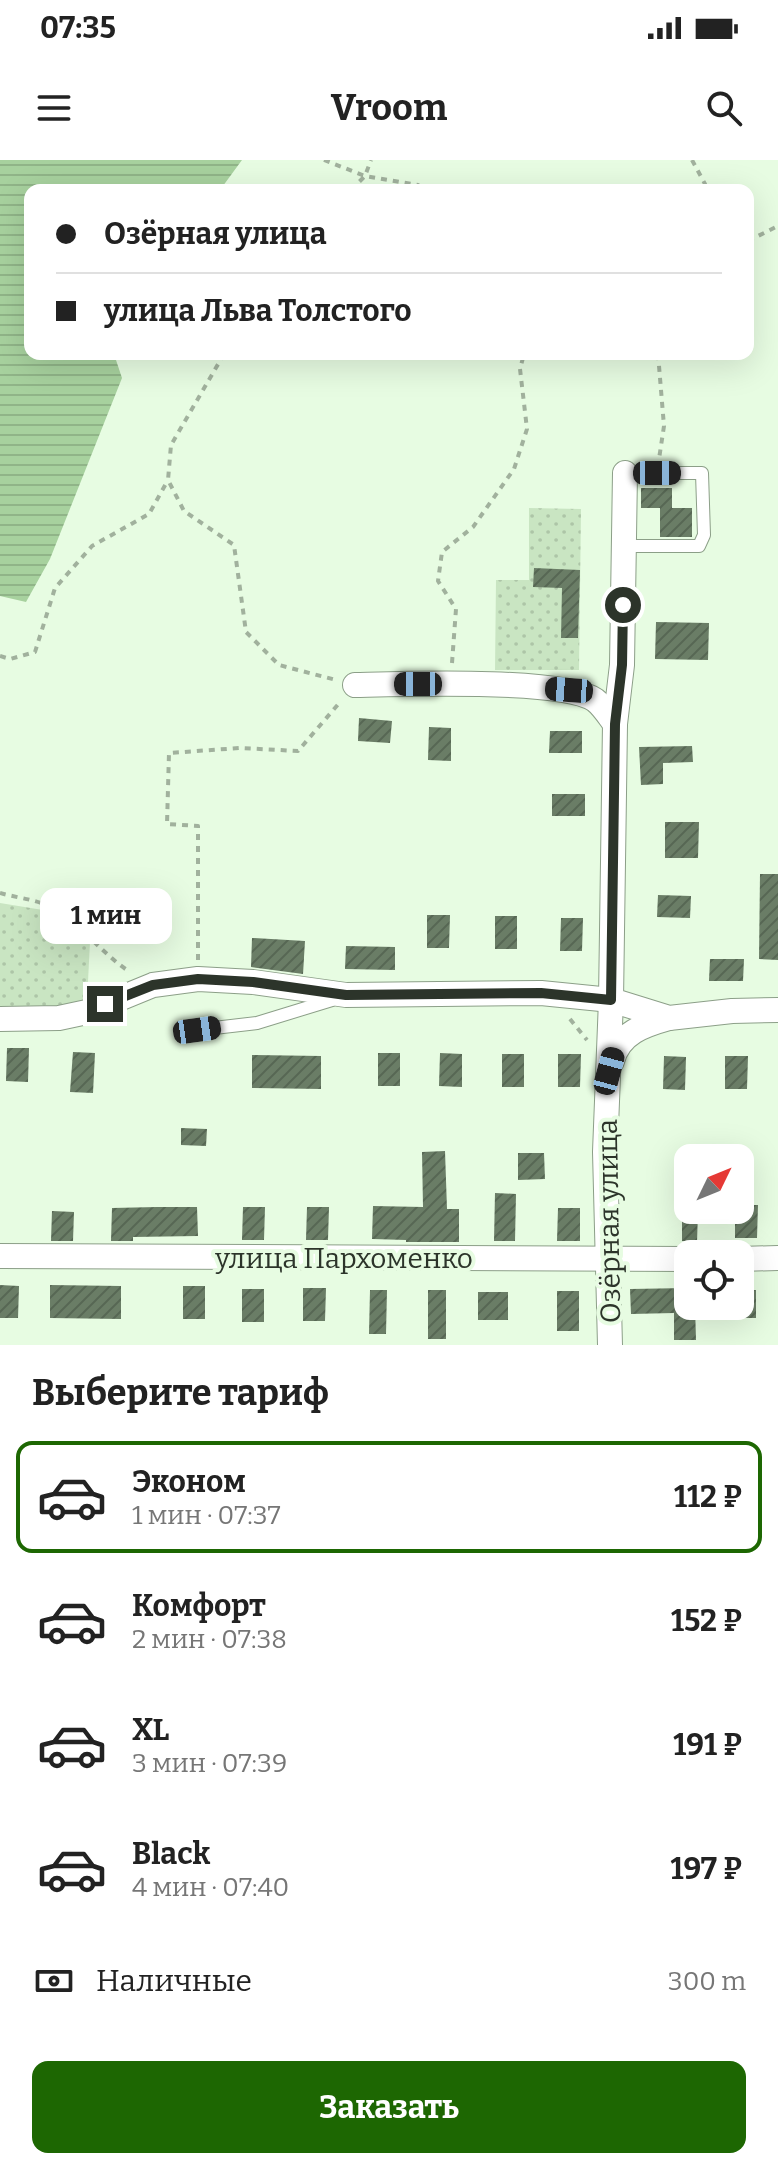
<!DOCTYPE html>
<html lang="ru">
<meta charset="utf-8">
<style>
:root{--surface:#fff;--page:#f2f2f2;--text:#222;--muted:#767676;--line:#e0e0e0;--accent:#1d6702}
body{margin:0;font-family:Bitter,serif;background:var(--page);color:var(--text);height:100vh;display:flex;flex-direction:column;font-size:30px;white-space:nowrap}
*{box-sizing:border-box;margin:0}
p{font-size:26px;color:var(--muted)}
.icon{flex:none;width:44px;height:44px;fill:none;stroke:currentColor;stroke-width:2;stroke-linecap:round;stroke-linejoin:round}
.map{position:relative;height:1185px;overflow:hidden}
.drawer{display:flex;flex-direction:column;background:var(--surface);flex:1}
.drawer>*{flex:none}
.hud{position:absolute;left:24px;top:24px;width:730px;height:176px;border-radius:16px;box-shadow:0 8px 32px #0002;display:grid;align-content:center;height:176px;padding:0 32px;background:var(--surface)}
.needle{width:52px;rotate:47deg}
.controls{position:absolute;left:674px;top:984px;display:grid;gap:16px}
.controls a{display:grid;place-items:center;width:80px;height:80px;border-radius:16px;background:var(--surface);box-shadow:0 8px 32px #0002;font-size:40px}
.end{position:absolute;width:36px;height:36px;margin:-18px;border:10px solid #2c342a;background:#fff;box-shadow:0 0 0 4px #fff}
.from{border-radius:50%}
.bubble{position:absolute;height:56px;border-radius:16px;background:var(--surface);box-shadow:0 8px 32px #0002;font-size:26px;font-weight:700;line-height:56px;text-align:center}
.car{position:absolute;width:24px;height:48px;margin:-24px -12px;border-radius:10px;box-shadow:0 0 6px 2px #0007;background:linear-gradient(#222 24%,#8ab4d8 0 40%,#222 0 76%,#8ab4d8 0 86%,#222 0)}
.hud b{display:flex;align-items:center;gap:28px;height:76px;font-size:30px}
.hud b+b{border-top:2px solid var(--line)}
.hud i{width:20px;height:20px;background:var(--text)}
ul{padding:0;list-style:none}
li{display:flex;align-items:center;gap:24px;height:112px;margin:0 16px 12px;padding:0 16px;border:4px solid transparent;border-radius:16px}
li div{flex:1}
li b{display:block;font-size:30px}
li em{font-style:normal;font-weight:700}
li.current{border-color:var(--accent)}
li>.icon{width:72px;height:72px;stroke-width:1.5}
h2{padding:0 32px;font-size:36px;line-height:96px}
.pay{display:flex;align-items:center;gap:20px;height:88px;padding:0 32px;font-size:30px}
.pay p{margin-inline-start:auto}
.button{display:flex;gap:16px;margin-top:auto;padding:16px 32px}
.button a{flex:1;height:92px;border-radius:16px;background:var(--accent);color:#fff;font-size:32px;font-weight:700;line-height:92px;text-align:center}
.status{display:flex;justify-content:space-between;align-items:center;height:56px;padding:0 40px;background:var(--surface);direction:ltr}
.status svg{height:22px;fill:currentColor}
header{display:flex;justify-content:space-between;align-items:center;height:104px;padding:0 32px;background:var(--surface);font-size:36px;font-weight:700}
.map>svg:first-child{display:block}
.garden{fill:url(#garden-dots)}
.water{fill:url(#water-rules)}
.building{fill:url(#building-hatch)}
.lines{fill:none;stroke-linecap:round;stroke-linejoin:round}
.service-casing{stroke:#8c9f88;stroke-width:14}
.minor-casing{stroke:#8c9f88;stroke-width:26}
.path{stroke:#a1b19d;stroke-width:4;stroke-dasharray:6 6;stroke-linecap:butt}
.service{stroke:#fff;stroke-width:12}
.minor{stroke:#fff;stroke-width:24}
.route{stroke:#2c342a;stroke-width:10}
.labels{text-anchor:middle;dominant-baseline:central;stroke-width:8;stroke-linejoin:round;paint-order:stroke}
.street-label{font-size:28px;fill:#2c342a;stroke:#e7fce2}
</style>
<div class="status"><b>07:35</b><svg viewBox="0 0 49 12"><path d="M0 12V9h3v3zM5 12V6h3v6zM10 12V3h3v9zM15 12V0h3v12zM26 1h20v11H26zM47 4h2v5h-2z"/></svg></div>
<header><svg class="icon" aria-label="menu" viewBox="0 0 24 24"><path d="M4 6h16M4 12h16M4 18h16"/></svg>Vroom<svg class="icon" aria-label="search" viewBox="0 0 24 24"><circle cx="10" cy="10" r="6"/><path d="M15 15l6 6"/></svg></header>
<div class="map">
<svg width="778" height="1185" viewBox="0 0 778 1185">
<defs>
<pattern id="garden-dots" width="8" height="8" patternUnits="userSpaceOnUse" patternTransform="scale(2)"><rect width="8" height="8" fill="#c9e5c2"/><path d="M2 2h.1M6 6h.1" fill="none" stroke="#adc5a7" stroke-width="1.8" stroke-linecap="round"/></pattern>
<pattern id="water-rules" width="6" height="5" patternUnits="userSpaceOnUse" patternTransform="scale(2)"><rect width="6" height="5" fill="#a7d19e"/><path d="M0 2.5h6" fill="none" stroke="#90b488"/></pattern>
<pattern id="building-hatch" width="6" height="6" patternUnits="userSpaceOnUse" patternTransform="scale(2)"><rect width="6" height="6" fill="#6a7d66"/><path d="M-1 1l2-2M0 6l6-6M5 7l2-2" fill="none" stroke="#576754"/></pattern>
</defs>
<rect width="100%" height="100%" fill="#e7fce2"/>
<g class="garden">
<path d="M 529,348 L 581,349 L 579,510 L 495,510 L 496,420 L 529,420 Z"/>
<path d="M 0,743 L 49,751 L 90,782 L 87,841 L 33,854 L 0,847 Z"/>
</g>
<path class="water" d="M 0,0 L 242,0 L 220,30 L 30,30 L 30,194 L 117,194 L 116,200 L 122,218 L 50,399 L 26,442 L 0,436 Z"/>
<g class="building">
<path d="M 641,328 L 672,328 L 672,348 L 692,348 L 692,377 L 660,377 L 660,348 L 666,348 L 641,348 Z"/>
<path d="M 534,408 L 580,410 L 578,478 L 561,478 L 562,428 L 533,427 Z"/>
<path d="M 656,462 L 709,463 L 708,500 L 655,499 Z"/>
<path d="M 359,558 L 392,561 L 390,583 L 358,581 Z"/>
<path d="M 429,567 L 451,568 L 451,601 L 428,600 Z"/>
<path d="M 550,571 L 582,571 L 582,593 L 549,593 Z"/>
<path d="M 692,586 L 693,602 L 663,603 L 663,624 L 641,625 L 639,587 Z"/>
<rect x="552" y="634" width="33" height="22"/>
<path d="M 665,662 L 699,662 L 698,698 L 665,698 Z"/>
<path d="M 760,714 L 778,714 L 778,800 L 759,799 Z"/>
<path d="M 658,735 L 691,736 L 690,758 L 657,757 Z"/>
<path d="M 427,755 L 450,755 L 449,788 L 427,788 Z"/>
<rect x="495" y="756" width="22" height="33"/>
<path d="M 561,758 L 583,758 L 582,791 L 560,791 Z"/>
<path d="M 252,778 L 305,781 L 303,814 L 251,807 Z"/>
<path d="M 346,786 L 395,787 L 395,810 L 345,809 Z"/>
<path d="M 710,799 L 744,799 L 743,821 L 709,821 Z"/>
<path d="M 7,888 L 29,888 L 28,922 L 6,921 Z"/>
<path d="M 73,892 L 95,893 L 93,933 L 70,932 Z"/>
<rect x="378" y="893" width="22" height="33"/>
<path d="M 440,893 L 462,894 L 462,927 L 439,926 Z"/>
<rect x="502" y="894" width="22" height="33"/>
<path d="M 558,894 L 581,894 L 580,927 L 558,927 Z"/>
<path d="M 252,895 L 321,896 L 321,929 L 252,928 Z"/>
<path d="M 664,896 L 686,897 L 685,930 L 663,929 Z"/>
<path d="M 725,896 L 748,896 L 747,929 L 725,929 Z"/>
<path d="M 181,968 L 207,969 L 206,986 L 181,985 Z"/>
<path d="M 445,991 L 447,1049 L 459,1049 L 459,1082 L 406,1082 L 406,1080 L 372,1079 L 373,1046 L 423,1047 L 422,992 Z"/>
<path d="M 518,993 L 544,993 L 545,1019 L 518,1020 Z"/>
<path d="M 495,1033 L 516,1034 L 515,1081 L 494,1081 Z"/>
<path d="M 740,1045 L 758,1045 L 757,1078 L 735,1078 L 735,1050 L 740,1050 Z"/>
<path d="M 157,1047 L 197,1047 L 198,1076 L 133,1077 L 133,1081 L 111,1081 L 112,1048 Z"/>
<path d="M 243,1047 L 265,1047 L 264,1080 L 242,1080 Z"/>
<path d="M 307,1047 L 329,1047 L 328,1080 L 306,1080 Z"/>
<path d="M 558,1048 L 580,1048 L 580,1081 L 557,1081 Z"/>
<path d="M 682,1050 L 698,1050 L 697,1082 L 682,1081 Z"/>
<path d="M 52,1051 L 74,1052 L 73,1081 L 51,1081 Z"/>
<path d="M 0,1125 L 19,1126 L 18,1158 L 0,1158 Z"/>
<path d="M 50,1125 L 121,1126 L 121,1159 L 50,1158 Z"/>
<rect x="183" y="1126" width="22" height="33"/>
<path d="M 303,1128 L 326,1128 L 325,1161 L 303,1161 Z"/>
<path d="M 688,1128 L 688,1146 L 695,1146 L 696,1180 L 674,1180 L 674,1153 L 631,1154 L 630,1129 Z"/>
<rect x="242" y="1129" width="22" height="33"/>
<path d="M 370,1130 L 387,1130 L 386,1174 L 369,1174 Z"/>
<rect x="428" y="1130" width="18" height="49"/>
<rect x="740" y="1130" width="16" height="28"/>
<rect x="557" y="1131" width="22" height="40"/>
<rect x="478" y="1132" width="30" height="28"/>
</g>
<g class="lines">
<defs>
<g id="service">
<path d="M 624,386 L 699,386 L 704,375 L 702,313 L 625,313"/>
<path d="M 197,870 L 257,863 L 332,840"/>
</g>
<g id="minor">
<path d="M 355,525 C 401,524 562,518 595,540 C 603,546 609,556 615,564"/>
<path d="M 0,859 L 59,858 L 87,852 L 153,825 L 198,819 L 253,822 L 346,835 L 541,833 L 611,840 L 669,858 L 732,851 L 778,850"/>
<path d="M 612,901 C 619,873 644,865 669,858"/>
<path d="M 0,1096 L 688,1099"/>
<path d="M 740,1099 L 778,1098"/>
<path d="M 610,1185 L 605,992 L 611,840 L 615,564 L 622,505 L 625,313"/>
</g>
</defs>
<use href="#service" class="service-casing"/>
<use href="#minor" class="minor-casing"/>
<g class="path">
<path d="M 324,0 L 365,16 L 371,0"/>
<path d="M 692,0 L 705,24 L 705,30"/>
<path d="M 351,30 L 365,16 L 418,25 L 423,30"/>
<path d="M 748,81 L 778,66"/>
<path d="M 224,194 L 171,285 L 168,320 L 184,351 L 234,385 L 246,472 L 279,505 L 336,520"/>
<path d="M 658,194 L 664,266 L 659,299"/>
<path d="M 0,496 L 10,499 L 35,492 L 55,428 L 92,386 L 149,354 L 168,320"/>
<path d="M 452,503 L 456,449 L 438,421 L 442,392 L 473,367 L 514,309 L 527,269 L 520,209 L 524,194"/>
<path d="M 0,733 C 14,737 31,739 44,744 C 78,759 100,793 130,812"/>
<path d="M 198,800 L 198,666 L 167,664 L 169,593 L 240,588 L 298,591 L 341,541"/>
<path d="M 570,859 L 587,880"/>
</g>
<use href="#service" class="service"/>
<use href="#minor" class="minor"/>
</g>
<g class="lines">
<path class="route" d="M 105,844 L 153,825 L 198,819 L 253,822 L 346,835 L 541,833 L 611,840 L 615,564 L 622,505 L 623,445"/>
</g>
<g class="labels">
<g class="street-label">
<text transform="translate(609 1061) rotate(-91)">Озёрная улица</text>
<text x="344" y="1098">улица Пархоменко</text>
</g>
</g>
</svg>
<div class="controls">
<a><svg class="needle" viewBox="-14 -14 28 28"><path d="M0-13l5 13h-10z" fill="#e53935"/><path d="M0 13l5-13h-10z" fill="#767676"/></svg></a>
<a><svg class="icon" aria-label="locate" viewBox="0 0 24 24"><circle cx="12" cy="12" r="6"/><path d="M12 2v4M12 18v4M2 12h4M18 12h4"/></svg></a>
</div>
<i class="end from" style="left:623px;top:445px"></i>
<i class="end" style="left:105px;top:844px"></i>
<div class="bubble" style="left:40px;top:728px;width:132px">1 мин</div>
<i class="car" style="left:657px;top:313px;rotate:90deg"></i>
<i class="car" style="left:418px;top:524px;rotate:270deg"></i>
<i class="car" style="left:569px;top:530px;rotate:274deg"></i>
<i class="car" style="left:197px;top:870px;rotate:82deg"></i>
<i class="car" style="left:609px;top:911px;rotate:15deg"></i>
<div class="hud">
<b><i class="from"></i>Озёрная улица</b>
<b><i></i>улица Льва Толстого</b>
</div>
</div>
<section class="drawer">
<h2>Выберите тариф</h2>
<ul>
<li class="current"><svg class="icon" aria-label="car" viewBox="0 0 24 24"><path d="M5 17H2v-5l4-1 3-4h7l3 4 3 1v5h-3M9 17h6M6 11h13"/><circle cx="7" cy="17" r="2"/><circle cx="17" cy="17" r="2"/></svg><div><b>Эконом</b><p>1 мин · 07:37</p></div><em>112 ₽</em></li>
<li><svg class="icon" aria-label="car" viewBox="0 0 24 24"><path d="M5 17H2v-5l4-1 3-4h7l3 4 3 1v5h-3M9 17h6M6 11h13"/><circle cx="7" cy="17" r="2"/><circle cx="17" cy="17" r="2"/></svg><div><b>Комфорт</b><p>2 мин · 07:38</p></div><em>152 ₽</em></li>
<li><svg class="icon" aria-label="car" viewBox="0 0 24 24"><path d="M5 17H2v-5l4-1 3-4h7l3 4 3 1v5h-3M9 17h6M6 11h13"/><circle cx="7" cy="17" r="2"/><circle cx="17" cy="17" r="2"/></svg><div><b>XL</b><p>3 мин · 07:39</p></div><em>191 ₽</em></li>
<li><svg class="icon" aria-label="car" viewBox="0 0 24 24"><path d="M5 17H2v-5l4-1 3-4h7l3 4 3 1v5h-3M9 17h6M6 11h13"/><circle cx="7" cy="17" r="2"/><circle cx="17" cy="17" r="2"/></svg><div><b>Black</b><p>4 мин · 07:40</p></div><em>197 ₽</em></li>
</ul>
<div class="pay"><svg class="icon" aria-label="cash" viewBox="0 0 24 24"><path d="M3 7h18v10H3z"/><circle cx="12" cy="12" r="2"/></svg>Наличные<p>300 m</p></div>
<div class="button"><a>Заказать</a></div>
</section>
